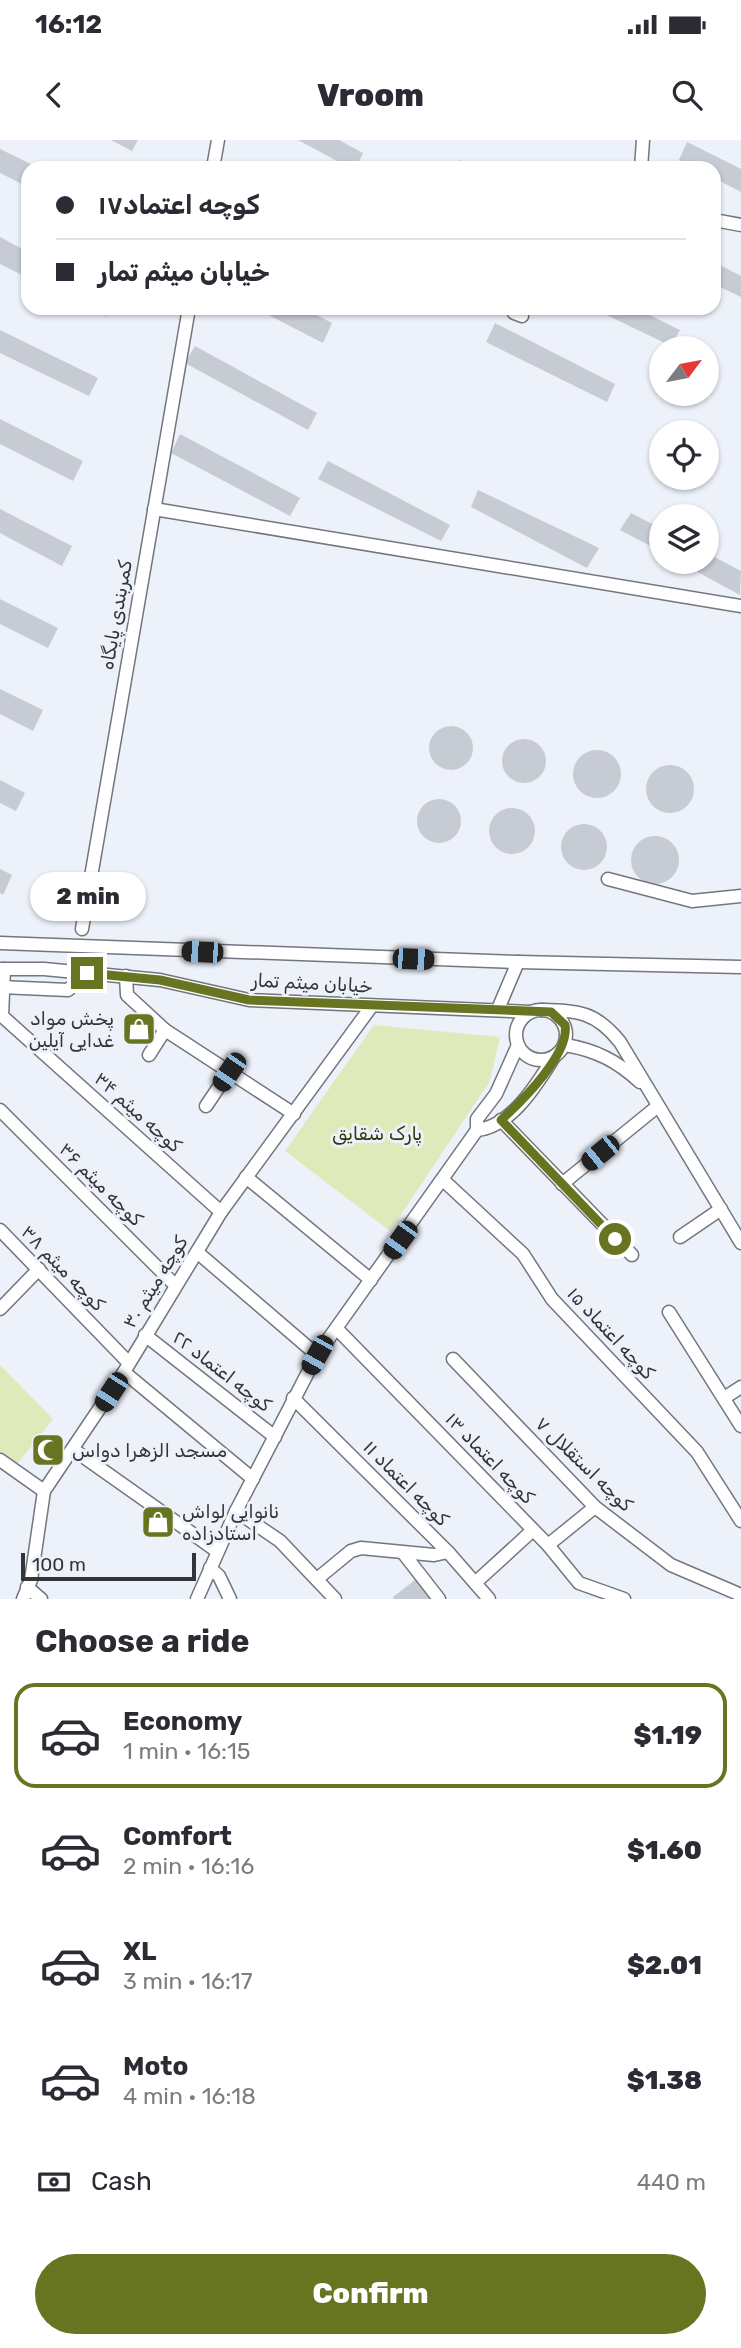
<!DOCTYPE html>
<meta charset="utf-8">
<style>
:root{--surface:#fff;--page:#f7f7f7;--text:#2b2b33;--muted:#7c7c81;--line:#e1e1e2;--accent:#677521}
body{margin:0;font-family:Rubik,"Noto Naskh Arabic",sans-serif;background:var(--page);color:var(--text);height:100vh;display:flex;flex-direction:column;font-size:26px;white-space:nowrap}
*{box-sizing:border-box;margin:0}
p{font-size:23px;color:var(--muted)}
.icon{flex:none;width:38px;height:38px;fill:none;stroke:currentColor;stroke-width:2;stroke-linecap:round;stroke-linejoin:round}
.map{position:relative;height:1459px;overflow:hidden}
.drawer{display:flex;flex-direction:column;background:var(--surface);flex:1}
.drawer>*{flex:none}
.top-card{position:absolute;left:21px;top:21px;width:700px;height:154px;border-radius:21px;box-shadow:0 2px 5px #0004;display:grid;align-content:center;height:154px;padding:0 35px;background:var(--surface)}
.needle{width:46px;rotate:58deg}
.controls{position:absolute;left:649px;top:196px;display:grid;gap:14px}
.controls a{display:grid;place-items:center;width:70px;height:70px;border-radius:50%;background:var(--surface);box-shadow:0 2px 5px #0004;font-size:35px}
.scale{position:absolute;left:21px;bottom:18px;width:175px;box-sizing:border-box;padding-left:7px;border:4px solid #333538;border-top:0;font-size:19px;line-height:24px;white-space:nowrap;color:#333538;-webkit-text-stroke:5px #edf1f9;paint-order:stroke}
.end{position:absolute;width:32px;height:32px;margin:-16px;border:9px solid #677521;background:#fff;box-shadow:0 0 0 4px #fff}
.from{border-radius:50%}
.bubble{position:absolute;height:49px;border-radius:24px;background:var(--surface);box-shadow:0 2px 5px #0004;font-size:23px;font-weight:800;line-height:49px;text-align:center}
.car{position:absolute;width:21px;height:42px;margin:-21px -10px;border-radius:9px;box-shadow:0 0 5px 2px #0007;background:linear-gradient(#222 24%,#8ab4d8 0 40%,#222 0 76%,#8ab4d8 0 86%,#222 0)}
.top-card b{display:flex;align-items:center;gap:24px;height:66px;font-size:26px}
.top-card b+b{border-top:2px solid var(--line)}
.top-card i{width:18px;height:18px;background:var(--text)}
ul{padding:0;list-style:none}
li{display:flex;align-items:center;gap:21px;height:105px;margin:0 14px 10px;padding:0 21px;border:4px solid transparent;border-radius:21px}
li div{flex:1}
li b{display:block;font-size:26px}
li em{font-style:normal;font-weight:800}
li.active{border-color:var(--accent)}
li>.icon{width:63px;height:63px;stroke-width:1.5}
h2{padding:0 35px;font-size:32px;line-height:84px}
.pay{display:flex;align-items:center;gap:18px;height:77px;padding:0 35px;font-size:26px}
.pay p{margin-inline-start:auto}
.primary-button{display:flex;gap:14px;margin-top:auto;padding:14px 35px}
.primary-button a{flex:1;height:80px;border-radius:42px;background:var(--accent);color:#fff;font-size:28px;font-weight:800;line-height:80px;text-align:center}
.status{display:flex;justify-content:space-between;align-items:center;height:49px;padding:0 35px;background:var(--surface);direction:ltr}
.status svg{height:19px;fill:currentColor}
header{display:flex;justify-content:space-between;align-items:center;height:91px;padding:0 35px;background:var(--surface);font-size:32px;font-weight:800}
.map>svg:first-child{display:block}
.green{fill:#dfeaba}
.building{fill:#c7cbd3}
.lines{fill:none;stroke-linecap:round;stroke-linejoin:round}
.minor-casing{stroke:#72767d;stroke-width:15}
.minor{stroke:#fff;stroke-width:12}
.route{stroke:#677521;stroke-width:9}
.labels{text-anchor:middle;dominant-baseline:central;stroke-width:6;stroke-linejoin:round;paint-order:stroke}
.street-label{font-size:19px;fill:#333538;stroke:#edf1f9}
.poi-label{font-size:19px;fill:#333538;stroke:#edf1f9;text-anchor:start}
.park-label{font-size:19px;fill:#32390c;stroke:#edf1f9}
</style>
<div class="status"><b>16:12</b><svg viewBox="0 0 49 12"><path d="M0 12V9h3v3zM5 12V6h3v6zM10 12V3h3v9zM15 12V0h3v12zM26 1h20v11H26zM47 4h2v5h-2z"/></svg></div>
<header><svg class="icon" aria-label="back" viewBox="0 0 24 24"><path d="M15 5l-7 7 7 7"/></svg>Vroom<svg class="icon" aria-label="search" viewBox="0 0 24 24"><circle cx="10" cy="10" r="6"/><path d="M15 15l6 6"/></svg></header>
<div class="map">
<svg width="741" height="1459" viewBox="0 0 741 1459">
<rect width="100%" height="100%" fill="#edf1f9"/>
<g class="green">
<path d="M 374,885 L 500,897 L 490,941 L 390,1091 L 285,1011 Z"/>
<path d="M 0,1225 L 53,1279 L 17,1324 L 0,1312 Z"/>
</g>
<g class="building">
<path d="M 111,0 L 138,0 L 132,11 Z"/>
<path d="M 298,0 L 339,0 L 363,13 L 356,28 L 350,28 Z"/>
<path d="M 687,2 L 741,29 L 741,52 L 714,38 L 714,28 L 694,28 L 679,20 Z"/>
<path d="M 0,9 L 39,28 L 28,28 L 28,47 L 0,33 Z"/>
<path d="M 460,20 L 475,28 L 456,28 Z"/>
<path d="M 0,97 L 28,112 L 28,138 L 0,124 Z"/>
<path d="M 714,122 L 741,136 L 741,157 L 714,144 Z"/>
<path d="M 88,168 L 109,168 L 105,176 Z"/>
<path d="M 255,168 L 303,168 L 332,183 L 323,203 Z"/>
<path d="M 592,168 L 635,168 L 680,190 L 671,206 Z"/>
<path d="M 495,183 L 615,244 L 607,262 L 486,202 Z"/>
<path d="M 0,190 L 98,238 L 89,256 L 0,213 Z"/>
<path d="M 195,206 L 317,273 L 308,290 L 185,223 Z"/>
<path d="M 0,279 L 83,321 L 73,341 L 0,304 Z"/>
<path d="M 180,294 L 300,358 L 290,376 L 171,313 Z"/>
<path d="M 328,321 L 450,385 L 441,401 L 318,339 Z"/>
<path d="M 478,350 L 599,408 L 587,428 L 471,367 Z"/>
<path d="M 0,369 L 72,406 L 62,426 L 0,393 Z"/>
<path d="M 631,373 L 662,389 L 662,412 L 620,390 Z"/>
<path d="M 707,413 L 741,431 L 740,455 L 679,422 L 707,422 Z"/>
<path d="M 0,459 L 58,488 L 48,508 L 0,484 Z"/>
<path d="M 0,549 L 43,570 L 33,591 L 0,574 Z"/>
<circle cx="451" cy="608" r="22"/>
<circle cx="524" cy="621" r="22"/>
<circle cx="597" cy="634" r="24"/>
<circle cx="670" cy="649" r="24"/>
<path d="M 0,640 L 25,653 L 16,671 L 0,663 Z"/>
<circle cx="439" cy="681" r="22"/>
<circle cx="512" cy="691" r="23"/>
<circle cx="584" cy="707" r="23"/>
<circle cx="655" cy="720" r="24"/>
<path d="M 0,729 L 12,735 L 3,755 L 0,753 Z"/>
<path d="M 420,1436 L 432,1459 L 394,1459 L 393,1457 Z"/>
</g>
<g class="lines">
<defs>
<g id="minor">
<path d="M 213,28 L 218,0"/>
<path d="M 641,28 L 643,0"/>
<path d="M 714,80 L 741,85"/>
<path d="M 512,168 L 514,173 L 522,176"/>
<path d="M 154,369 L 741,466"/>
<path d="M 608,739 L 692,761 L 741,756"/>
<path d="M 82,789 L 189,168"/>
<path d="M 0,803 L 518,822 L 741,827"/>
<path d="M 0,829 L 44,829 L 160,840 L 249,860 L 531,872"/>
<path d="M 4,829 L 2,876 L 221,1072"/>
<path d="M 126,836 L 127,855 L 165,890 L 294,974"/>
<path d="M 0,847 L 68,850 L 87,833"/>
<path d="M 498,869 L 518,822"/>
<circle cx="541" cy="895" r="25"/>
<path d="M 541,870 C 578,871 595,871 620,902 L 741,1103"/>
<path d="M 565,905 C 596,910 617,921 640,942"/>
<path d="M 149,915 L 165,890"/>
<path d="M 206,966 L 229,932"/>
<path d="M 0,970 L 175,1145"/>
<path d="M 501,980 L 632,1115"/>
<path d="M 477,990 C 511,987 538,943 554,917"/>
<path d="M 246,1037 L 371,1140"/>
<path d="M 443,1040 L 523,1114 L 552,1159 L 697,1312 L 741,1381"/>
<path d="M 562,1044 L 658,966"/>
<path d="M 0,1090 L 128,1222"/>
<path d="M 680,1097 L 721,1069"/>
<path d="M 197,1112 L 317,1215"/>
<path d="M 0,1169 L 39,1129"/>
<path d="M 669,1172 L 741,1286"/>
<path d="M 337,1189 L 548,1405 L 579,1443 L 624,1459"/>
<path d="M 145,1195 L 275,1297"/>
<path d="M 453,1219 L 595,1367 L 671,1425 L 741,1455"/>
<path d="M 124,1232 L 253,1339"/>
<path d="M 293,1258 L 448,1412 L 489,1459"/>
<path d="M 724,1258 L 741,1247"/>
<path d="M 74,1310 L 217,1411"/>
<path d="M 0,1320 L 44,1351"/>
<path d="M 236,1371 L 280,1401 L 335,1459"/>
<path d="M 548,1405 L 595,1367"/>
<path d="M 404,1414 L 439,1459"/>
<path d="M 210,1428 L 219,1436 L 230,1459"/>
<path d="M 317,1439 L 351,1411 L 361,1408 L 434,1415 L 448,1412"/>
<path d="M 475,1443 L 533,1390"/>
<path d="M 27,1447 L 41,1459"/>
<path d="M 23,1459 L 31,1440 L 44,1351 L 124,1232 L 221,1072 L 371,867"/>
<path d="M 197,1459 L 236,1371 L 317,1215 L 477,990 L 477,979 L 496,954 L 518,905"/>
</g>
</defs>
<use href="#minor" class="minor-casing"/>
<use href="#minor" class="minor"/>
</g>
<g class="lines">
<path class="route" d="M 87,833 L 160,840 L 249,860 L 551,872 L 565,885 C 570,914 522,961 501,980 L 615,1099"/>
</g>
<defs>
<symbol id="shop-square" viewBox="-11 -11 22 22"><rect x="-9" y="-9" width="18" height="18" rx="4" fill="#677521" stroke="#edf1f9"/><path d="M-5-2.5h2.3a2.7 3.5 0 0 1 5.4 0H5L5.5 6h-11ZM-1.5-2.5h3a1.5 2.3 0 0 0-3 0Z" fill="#fff"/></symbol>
<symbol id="mosque-square" viewBox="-11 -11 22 22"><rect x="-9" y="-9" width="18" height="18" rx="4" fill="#677521" stroke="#edf1f9"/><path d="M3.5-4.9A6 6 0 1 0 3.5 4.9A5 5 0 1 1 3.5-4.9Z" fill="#fff"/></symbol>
</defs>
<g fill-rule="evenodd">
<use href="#shop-square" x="120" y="870" width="38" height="38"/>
<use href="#mosque-square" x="29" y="1291" width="38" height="38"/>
<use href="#shop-square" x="139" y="1363" width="38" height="38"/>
</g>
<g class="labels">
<g class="street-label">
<text transform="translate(116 475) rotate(-80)">کمربندی پایگاه</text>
<text transform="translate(312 843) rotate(3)">خیابان میثم تمار</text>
<text transform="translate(138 972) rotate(42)">کوچه میثم ۳۴</text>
<text transform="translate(101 1044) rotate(45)">کوچه میثم ۳۶</text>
<text transform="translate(63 1128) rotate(46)">کوچه میثم ۳۸</text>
<text transform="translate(155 1142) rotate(-58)">کوچه میثم ۳۰</text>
<text transform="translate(611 1193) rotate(47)">کوچه اعتماد ۱۵</text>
<text transform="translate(222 1231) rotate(38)">کوچه اعتماد ۲۲</text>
<text transform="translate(490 1318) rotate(46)">کوچه اعتماد ۱۳</text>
<text transform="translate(584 1324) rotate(44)">کوچه استقلال ۷</text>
<text transform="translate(406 1343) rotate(45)">کوچه اعتماد ۱۱</text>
</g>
<g class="poi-label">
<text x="114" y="878" text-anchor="end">پخش مواد<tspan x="114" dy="22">غدایی آیلین</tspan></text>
<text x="72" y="1310">مسجد الزهرا دواس</text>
<text x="182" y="1371">نانوایی لواش<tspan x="182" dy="22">استادزاده</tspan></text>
</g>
<g class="park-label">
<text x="377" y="993">پارک شقایق</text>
</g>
</g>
</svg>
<div class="controls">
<a><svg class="needle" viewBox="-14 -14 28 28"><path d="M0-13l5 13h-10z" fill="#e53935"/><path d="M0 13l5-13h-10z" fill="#7c7c81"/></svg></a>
<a><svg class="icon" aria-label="locate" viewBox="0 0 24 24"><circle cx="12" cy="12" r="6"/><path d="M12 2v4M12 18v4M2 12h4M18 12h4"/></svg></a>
<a><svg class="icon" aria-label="layers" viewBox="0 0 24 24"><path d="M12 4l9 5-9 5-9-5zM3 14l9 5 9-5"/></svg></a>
</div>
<div class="scale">100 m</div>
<i class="end from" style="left:615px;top:1099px"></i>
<i class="end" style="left:87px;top:833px"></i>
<div class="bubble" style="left:30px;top:732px;width:116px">2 min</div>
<i class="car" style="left:202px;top:812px;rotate:272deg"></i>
<i class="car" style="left:413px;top:819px;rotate:92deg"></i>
<i class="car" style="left:229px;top:932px;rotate:214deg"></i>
<i class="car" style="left:600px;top:1013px;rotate:231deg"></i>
<i class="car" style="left:400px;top:1100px;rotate:216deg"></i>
<i class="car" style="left:317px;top:1215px;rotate:209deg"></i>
<i class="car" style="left:111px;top:1252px;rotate:213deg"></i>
<div class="top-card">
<b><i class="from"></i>کوچه اعتماد۱۷</b>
<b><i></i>خیابان میثم تمار</b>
</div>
</div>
<section class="drawer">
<h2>Choose a ride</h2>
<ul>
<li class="active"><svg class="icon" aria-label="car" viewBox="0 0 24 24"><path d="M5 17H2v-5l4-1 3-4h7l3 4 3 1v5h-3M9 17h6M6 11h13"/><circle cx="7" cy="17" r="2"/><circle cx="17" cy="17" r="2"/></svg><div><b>Economy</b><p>1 min · 16:15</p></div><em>$1.19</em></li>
<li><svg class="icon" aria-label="car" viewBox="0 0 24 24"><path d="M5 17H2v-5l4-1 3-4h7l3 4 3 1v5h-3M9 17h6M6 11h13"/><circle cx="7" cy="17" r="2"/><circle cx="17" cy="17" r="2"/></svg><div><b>Comfort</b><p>2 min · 16:16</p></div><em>$1.60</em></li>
<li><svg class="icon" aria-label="car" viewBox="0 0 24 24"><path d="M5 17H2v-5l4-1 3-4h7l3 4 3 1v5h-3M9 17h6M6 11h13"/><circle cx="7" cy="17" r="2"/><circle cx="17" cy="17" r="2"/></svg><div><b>XL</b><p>3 min · 16:17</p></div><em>$2.01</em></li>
<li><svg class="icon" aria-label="car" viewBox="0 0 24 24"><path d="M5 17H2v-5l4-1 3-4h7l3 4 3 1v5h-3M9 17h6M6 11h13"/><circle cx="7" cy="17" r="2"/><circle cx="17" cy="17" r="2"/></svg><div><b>Moto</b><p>4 min · 16:18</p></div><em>$1.38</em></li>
</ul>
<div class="pay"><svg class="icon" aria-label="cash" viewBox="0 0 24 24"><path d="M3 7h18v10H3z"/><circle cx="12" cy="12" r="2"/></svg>Cash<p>440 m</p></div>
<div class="primary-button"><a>Confirm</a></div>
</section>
